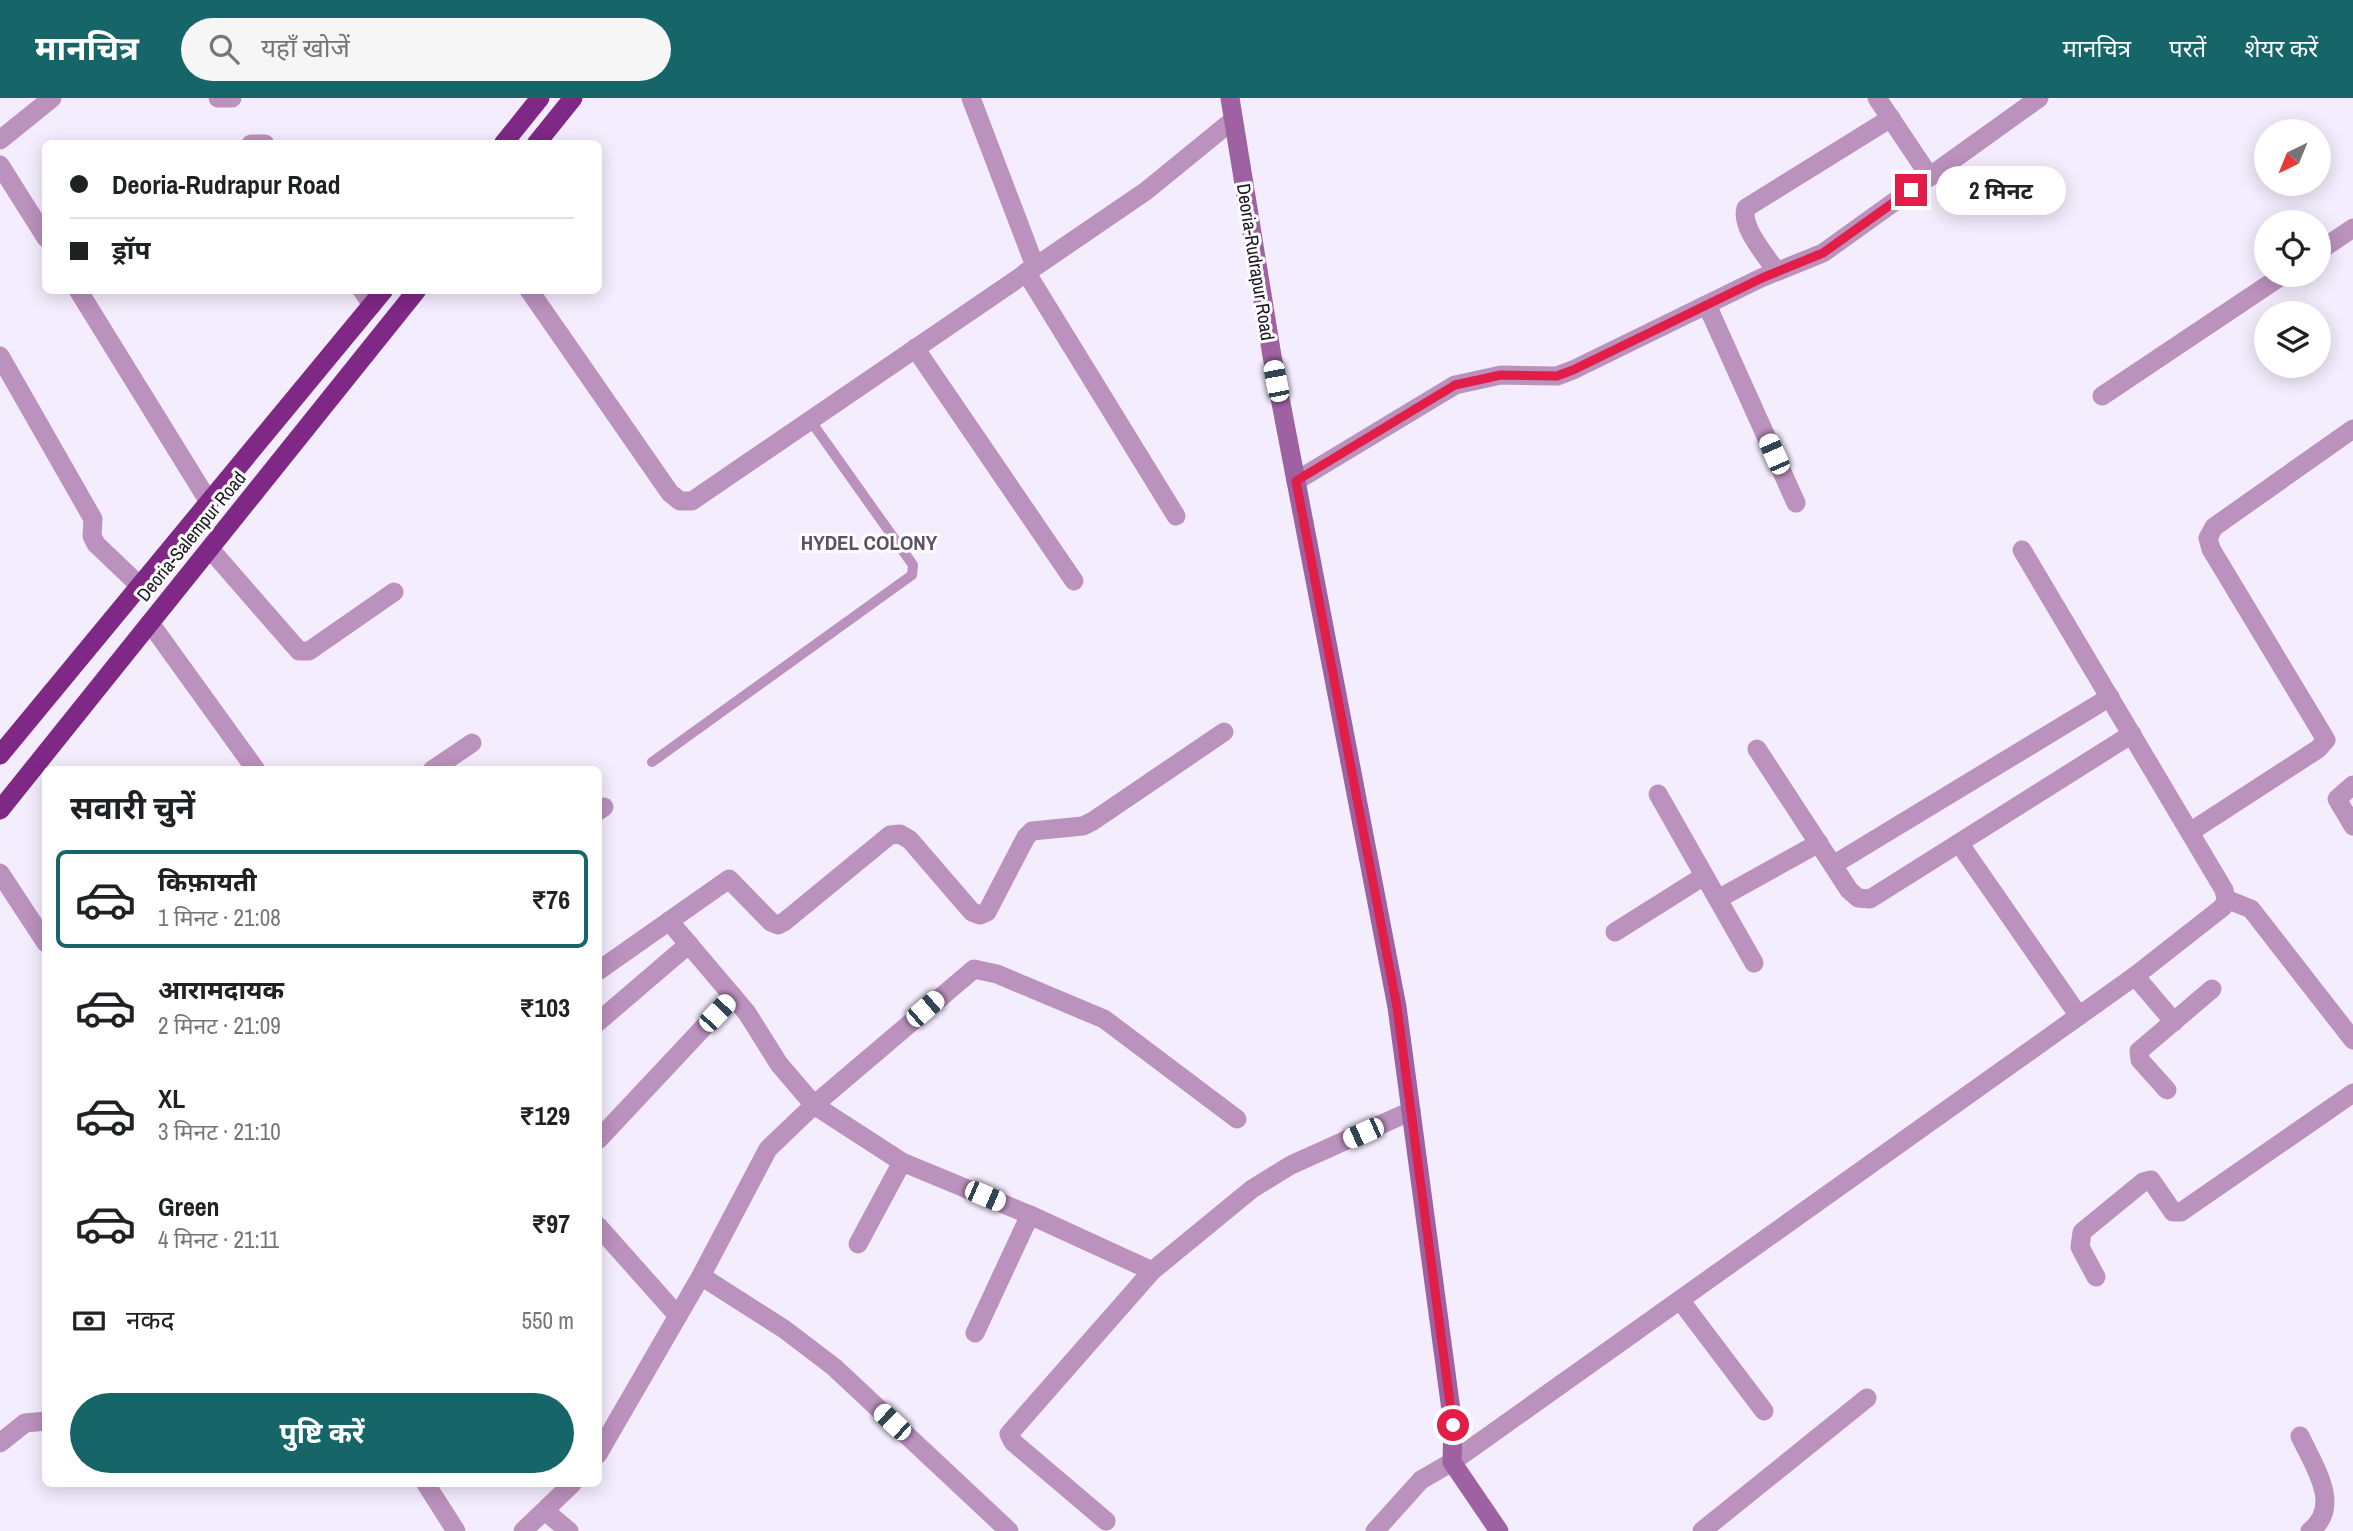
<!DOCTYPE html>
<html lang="hi">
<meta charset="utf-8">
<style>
:root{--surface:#fff;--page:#f6f6f6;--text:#202124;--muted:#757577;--line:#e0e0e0;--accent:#166569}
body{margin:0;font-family:"Archivo Narrow","Noto Sans Devanagari",sans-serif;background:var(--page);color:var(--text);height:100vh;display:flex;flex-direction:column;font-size:26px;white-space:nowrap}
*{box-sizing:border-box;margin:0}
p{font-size:23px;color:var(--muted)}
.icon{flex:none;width:38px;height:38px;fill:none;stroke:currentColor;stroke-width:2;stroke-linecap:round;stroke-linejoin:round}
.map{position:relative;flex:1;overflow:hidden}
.drawer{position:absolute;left:42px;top:668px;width:560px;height:721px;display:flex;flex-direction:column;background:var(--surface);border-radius:10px;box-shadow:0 4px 18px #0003}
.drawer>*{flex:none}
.hud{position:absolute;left:42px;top:42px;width:560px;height:154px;border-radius:10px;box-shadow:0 4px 18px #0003;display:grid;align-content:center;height:154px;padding:0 28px;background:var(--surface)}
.needle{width:46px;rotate:223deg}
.fabs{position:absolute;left:2254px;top:21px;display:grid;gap:14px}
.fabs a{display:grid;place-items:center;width:77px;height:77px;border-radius:50%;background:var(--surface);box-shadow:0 4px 18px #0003;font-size:35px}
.end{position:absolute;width:32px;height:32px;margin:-16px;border:9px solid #e11d48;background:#fff;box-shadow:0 0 0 4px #fff}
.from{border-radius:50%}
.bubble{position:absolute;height:49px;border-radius:24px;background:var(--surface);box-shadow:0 4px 18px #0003;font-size:23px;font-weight:700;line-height:49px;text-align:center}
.car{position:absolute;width:21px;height:42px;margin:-21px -10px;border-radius:9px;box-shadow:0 0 5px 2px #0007;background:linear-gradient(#fff 24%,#345 0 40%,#fff 0 76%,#345 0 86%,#fff 0)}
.hud b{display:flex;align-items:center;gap:24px;height:66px;font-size:26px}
.hud b+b{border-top:2px solid var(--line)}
.hud i{width:18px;height:18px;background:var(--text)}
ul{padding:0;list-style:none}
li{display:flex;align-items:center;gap:21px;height:98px;margin:0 14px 10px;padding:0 14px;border:4px solid transparent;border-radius:10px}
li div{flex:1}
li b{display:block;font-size:26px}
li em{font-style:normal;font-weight:700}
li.on{border-color:var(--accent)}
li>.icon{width:63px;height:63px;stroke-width:1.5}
h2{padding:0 28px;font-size:32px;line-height:84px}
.pay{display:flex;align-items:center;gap:18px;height:77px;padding:0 28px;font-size:26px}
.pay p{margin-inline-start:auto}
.primary-button{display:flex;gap:14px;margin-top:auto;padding:14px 28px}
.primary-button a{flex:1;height:80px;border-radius:42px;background:var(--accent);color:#fff;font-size:28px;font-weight:700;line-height:80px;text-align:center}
header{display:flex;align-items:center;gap:42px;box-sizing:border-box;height:98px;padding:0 35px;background:var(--accent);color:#fff}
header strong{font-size:33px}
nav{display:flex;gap:38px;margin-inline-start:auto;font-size:24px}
.search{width:490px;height:63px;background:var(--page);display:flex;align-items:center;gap:18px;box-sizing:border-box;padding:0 24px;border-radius:38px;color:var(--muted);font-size:26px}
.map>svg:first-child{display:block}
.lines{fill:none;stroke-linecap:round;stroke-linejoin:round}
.service{stroke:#bb91bd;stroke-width:10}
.minor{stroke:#bb91bd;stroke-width:19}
.secondary{stroke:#9e61a2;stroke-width:19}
.trunk{stroke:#7f2886;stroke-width:19}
.route{stroke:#e11d48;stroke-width:9}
.labels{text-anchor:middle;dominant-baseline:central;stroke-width:6;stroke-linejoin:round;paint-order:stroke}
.street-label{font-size:19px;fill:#1c1822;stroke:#fefefe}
.neighbourhood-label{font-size:21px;font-weight:bold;fill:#5a5068;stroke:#fefefe}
</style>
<header>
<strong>मानचित्र</strong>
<div class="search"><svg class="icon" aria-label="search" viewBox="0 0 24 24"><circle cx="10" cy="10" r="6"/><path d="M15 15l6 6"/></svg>यहाँ खोजें</div>
<nav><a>मानचित्र</a><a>परतें</a><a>शेयर करें</a></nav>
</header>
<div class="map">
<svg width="2353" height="1433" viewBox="0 0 2353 1433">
<rect width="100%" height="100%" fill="#f4edfe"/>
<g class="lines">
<path class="service" d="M 652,664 L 912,477 L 913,467 L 810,322"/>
<g class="minor">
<path d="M 218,0 L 232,0"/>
<path d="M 971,0 L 1035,168"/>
<path d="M 1877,0 L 1930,79"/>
<path d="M 0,42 L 52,0"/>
<path d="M 251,46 L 265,46"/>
<path d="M 0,67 L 46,140"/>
<path d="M 2319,153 L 2353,130"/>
<path d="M 1776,173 C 1766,157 1740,129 1746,110 L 1891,20"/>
<path d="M 1026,174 L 1176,418"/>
<path d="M 78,192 L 209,404"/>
<path d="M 362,192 L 372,207"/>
<path d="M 529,192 L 670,395 L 680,403 L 692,403 L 1146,93 L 1233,22"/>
<path d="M 1707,207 L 1796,405"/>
<path d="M 915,250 L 1074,483"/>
<path d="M 0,258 L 93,421 L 92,438 L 96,446 L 140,488"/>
<path d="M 2102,298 L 2283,177"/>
<path d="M 1296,383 L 1455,287 L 1501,277 L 1557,278 L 1573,272 L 1761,180 L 1823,155 L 2039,0"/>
<path d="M 210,451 L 299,553 L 309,553 L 394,494"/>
<path d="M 150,525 L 256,672"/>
<path d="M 1757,651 L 1849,792 L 1858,800 L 1870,801 L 2132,636"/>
<path d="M 432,672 L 472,645"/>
<path d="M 2353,687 L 2337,701 L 2353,728"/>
<path d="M 1658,696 L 1754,865"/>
<path d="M 598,713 L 604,709"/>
<path d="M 2190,734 L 2318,651 L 2326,642 L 2211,451 L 2208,440 L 2214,429 L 2353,331"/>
<path d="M 1959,745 L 2079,918"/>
<path d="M 1833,767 L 2110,599"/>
<path d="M 0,775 L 46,845"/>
<path d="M 1718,801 L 1819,745"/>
<path d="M 2226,801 L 2251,811 L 2353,942"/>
<path d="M 669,823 L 747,915 L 779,966 L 814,1007 L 902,1064 L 1030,1117 L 1152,1173 L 1252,1091 L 1291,1067 L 1411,1013"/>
<path d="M 1615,834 L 1704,778"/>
<path d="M 598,873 L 729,781 L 771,824 L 778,827 L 784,824 L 890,737 L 900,736 L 910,742 L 972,814 L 980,817 L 987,814 L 1026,739 L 1032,733 L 1083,728 L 1093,723 L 1224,634"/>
<path d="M 2135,878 L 2174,924"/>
<path d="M 598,924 L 689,846"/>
<path d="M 2167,992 L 2140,962 L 2139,953 L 2212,891"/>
<path d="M 598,1042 L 733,898"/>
<path d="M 598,1128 L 678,1218"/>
<path d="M 858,1146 L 902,1064"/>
<path d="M 701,1178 L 784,1231 L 834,1269 L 1009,1433"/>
<path d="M 2096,1179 L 2080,1149 L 2082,1134 L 2143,1084 L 2151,1082 L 2173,1114 L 2181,1114 L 2353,995"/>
<path d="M 1680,1202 L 1764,1313"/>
<path d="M 975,1235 L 1030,1117"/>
<path d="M 2300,1338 C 2313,1367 2343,1408 2310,1433"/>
<path d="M 0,1345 L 25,1325 L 46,1323"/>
<path d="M 598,1356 L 701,1178 L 768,1051 L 814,1007 L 974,871 L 997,876 L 1104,921 L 1237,1021"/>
<path d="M 426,1386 L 456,1433"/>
<path d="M 545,1413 L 569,1433"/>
<path d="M 1106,1423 L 1013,1344 L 1009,1336 L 1152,1173"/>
<path d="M 523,1433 L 572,1386"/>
<path d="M 1375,1433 L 1421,1382 L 1452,1364 L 2135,878 L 2223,809 L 2226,801 L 2224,792 L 2022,452"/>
<path d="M 1702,1433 L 1867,1300"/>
</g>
<path class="secondary" d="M 1230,0 L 1272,258 L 1397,909 L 1453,1327 L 1452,1364 L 1499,1433"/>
<g class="trunk">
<path d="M 503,46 L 540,0"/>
<path d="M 536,46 L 573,0"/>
<path d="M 0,657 L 384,192"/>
<path d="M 0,712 L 417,192"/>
</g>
</g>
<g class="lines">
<path class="route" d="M 1453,1327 L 1397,909 L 1296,383 L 1455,287 L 1501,277 L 1557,278 L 1573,272 L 1762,180 L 1823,155 L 1911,92"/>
</g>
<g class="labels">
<g class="street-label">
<text transform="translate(1256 164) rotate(81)">Deoria-Rudrapur Road</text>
<text transform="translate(191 438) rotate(-51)">Deoria-Salempur Road</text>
</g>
<g class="neighbourhood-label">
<text x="869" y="444">HYDEL COLONY</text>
</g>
</g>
</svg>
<div class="fabs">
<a><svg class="needle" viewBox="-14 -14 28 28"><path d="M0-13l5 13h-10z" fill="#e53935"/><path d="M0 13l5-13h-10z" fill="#757577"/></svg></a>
<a><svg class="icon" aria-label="locate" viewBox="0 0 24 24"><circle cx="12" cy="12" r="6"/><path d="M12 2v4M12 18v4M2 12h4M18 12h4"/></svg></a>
<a><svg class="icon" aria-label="layers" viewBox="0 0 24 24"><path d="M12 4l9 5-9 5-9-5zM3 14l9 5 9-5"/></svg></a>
</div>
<i class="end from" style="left:1453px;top:1327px"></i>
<i class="end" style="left:1911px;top:92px"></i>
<div class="bubble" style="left:1936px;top:68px;width:130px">2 मिनट</div>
<i class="car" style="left:1276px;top:283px;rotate:349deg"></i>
<i class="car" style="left:1774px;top:356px;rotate:336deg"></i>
<i class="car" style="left:925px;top:911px;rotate:49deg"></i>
<i class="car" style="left:717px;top:915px;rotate:43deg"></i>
<i class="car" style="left:1363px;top:1035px;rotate:246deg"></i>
<i class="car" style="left:985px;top:1098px;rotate:113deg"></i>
<i class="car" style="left:892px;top:1324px;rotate:313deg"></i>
<div class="hud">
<b><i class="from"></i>Deoria-Rudrapur Road</b>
<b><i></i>ड्रॉप</b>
</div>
<section class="drawer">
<h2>सवारी चुनें</h2>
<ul>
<li class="on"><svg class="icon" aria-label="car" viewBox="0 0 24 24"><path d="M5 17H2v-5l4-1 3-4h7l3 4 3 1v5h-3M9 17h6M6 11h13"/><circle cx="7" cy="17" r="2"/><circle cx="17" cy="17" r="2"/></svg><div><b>किफ़ायती</b><p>1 मिनट · 21:08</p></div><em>₹76</em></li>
<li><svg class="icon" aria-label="car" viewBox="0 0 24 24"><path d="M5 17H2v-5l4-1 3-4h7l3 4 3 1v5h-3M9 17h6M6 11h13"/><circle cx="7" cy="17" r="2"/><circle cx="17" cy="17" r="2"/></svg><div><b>आरामदायक</b><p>2 मिनट · 21:09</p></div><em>₹103</em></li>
<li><svg class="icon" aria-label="car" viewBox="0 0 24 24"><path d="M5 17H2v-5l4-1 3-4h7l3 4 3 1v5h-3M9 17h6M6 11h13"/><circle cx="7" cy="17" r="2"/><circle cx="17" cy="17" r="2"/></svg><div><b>XL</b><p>3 मिनट · 21:10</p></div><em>₹129</em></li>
<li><svg class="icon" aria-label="car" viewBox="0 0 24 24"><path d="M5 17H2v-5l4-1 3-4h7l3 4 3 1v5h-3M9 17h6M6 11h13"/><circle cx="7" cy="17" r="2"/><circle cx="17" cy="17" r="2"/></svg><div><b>Green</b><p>4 मिनट · 21:11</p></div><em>₹97</em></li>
</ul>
<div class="pay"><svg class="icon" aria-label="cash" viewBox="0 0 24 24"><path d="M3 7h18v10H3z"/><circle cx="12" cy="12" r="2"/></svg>नकद<p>550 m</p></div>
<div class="primary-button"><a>पुष्टि करें</a></div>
</section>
</div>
